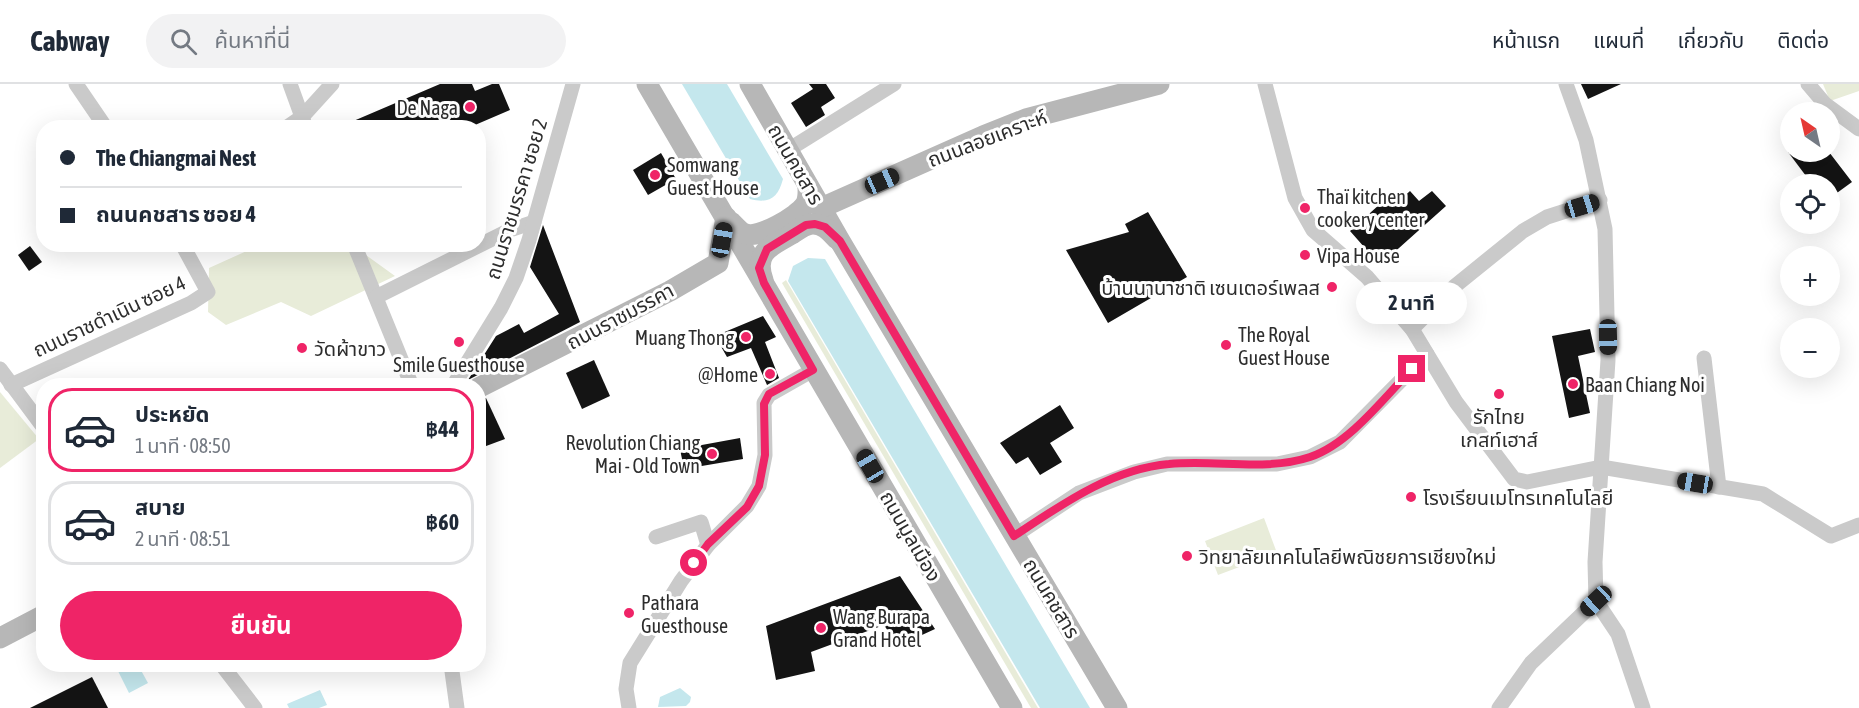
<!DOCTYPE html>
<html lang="th">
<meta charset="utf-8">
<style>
:root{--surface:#fff;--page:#f2f2f3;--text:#1f2937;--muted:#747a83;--line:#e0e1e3;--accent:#ef2467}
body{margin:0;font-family:"Asap Condensed","Noto Sans Thai",sans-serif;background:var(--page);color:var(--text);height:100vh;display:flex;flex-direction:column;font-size:22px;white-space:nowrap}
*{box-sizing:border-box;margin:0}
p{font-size:20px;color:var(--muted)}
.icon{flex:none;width:33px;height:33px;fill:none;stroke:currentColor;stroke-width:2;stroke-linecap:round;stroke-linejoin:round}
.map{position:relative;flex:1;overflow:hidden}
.sheet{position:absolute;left:36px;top:294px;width:450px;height:294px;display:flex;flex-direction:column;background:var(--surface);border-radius:24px;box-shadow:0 6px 24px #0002}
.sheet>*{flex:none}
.banner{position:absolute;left:36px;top:36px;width:450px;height:132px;border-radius:24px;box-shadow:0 6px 24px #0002;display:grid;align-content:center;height:132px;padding:0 24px;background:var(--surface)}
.needle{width:39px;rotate:326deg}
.tools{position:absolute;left:1780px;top:18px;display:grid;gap:12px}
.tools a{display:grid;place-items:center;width:60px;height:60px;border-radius:50%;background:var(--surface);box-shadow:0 6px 24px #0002;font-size:30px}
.end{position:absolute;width:27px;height:27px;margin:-14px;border:8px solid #ef2467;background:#fff;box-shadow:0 0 0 3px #fff}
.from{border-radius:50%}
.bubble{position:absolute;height:42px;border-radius:21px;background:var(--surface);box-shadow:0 6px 24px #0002;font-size:20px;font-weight:700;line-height:42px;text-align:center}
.car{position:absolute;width:18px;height:36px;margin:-18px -9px;border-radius:8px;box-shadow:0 0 4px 2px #0007;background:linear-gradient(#222 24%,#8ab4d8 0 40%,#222 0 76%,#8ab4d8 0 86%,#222 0)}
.banner b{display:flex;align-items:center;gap:21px;height:57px;font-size:22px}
.banner b+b{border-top:2px solid var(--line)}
.banner i{width:15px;height:15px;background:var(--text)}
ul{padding:10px 0 0;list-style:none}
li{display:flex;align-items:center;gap:18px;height:84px;margin:0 12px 9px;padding:0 12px;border:3px solid var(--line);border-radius:24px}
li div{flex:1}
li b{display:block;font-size:22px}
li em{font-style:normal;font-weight:700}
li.active{border-color:var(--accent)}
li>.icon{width:54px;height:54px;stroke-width:1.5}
.button{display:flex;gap:12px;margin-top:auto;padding:12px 24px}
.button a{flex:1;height:69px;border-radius:36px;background:var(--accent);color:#fff;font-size:24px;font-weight:700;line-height:69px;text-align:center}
header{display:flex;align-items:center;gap:36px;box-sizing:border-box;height:84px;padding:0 30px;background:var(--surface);border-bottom:2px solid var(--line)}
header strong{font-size:28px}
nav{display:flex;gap:33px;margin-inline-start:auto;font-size:21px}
.search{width:420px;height:54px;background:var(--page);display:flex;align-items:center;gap:15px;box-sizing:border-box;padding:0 21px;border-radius:33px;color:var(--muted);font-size:22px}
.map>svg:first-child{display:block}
.green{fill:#e8ecd9}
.water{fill:#c4e7ed}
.building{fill:#141414}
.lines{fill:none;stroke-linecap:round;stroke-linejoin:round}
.street{stroke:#cacaca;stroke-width:15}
.secondary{stroke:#b7b7b7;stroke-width:21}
.route{stroke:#ef2467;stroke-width:8}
.poi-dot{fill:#ef2467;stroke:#fff;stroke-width:2}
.labels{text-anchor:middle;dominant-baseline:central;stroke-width:6;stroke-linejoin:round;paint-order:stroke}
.poi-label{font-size:20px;fill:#2d2d2d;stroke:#fff;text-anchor:start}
.street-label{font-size:20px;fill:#2d2d2d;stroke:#fff}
</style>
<header>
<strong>Cabway</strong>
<div class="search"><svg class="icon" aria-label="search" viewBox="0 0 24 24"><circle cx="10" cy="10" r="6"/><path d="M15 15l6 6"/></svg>ค้นหาที่นี่</div>
<nav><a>หน้าแรก</a><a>แผนที่</a><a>เกี่ยวกับ</a><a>ติดต่อ</a></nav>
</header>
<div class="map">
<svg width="1859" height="624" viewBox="0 0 1859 624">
<rect width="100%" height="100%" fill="#fff"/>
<g class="green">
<path d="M 1823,0 L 1859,0 L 1859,7 L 1830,17 Z"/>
<path d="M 260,161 L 310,161 L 316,166 L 352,161 L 395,192 L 311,232 L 281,218 L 226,241 L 208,228 L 209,184 Z"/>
<path d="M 786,196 L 1038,624 L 1031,624 L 782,199 Z"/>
<path d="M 0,308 L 39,355 L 0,384 Z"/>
<path d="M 1264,434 L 1277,469 L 1218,491 L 1205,457 Z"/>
</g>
<g class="water">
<path d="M 682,0 L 727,0 L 783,95 C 778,114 769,120 750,115 Z"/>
<path d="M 808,174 L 825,175 L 1090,624 L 1040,624 L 788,197 L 793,182 Z"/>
<path d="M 115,581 L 138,581 L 148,599 L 129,609 Z"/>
<path d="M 680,604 L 691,613 L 690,618 L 686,622 L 658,623 L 660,613 Z"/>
<path d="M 320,606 L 327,621 L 319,624 L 289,624 L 287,620 Z"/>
</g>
<g class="building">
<path d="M 440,0 L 472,0 L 475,7 L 492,0 L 499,0 L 510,26 L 468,44 L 337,44 Z"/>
<path d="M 809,0 L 826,0 L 835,14 L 821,23 L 825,31 L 806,43 L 791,19 L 813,5 Z"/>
<path d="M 1581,0 L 1621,0 L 1588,15 Z"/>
<path d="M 1788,68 L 1829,68 L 1852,98 L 1830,114 L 1830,100 L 1812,100 Z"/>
<path d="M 661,69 L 676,95 L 648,111 L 633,86 Z"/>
<path d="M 1410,107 L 1419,117 L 1432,107 L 1446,122 L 1380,181 L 1350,147 L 1390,111 L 1397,119 Z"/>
<path d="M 1148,128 L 1187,193 L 1108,239 L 1066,166 L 1129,148 L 1125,140 Z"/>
<path d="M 543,141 L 580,238 L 468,296 L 496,252 L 519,240 L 524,249 L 559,230 L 530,183 Z"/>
<path d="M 30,162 L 42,178 L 29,187 L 18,171 Z"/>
<path d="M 763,232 L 776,253 L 765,258 L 779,294 L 767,301 L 751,264 L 727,273 L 715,252 Z"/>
<path d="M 1590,245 L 1595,268 L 1578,272 L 1590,329 L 1569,334 L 1552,252 Z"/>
<path d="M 594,276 L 610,312 L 582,325 L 566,289 Z"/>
<path d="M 486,314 L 505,355 L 478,365 L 478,317 Z"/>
<path d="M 1060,321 L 1074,344 L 1050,359 L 1062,378 L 1040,391 L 1028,373 L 1016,380 L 1000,359 Z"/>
<path d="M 740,354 L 743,375 L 684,385 L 680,365 Z"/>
<path d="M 900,492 L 935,545 L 898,562 L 884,541 L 811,568 L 815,587 L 776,596 L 766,542 Z"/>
<path d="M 92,593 L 108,624 L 30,624 Z"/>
</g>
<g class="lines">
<g class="street">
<path d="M 76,0 L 106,44"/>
<path d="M 290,0 L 306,44"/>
<path d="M 1265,0 L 1295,114 L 1313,146 L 1367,193 L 1412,245 L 1456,318 L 1514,395 L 1527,398 L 1601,383 L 1763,410 L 1831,452 L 1859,441"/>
<path d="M 1566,0 L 1586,56 L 1605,145 L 1608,276 L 1595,478 L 1596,517 L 1618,550 L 1643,624"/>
<path d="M 1808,0 L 1825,20 L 1859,45"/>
<path d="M 286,44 L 302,33 L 332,0"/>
<path d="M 788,66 L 894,0"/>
<path d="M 354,160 L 412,302"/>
<path d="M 376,213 L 510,146 L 534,138"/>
<path d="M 1412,245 L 1455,202 L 1523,147 L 1547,133 L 1600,116"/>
<path d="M 1704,274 L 1719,403"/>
<path d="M 0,285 L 44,344"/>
<path d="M 11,301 L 191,219 L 208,208 L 182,160"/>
<path d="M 453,302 L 501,224 L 516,194 L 529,156 L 573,0"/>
<path d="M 1014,452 L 1079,409 L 1134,388 L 1167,380 L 1277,380 L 1310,373 L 1340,358 L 1427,270"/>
<path d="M 656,453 L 701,438 L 708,461"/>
<path d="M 221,580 L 255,624"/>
<path d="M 451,580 L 457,624"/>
<path d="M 629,624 L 626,605 L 630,579 L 681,497 L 708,461 L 747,422 L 759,402 L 765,371 L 764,319 L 769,311 L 813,286"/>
<path d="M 1499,624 L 1531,579 L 1596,517"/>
</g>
<g class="secondary">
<path d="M 647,0 L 1012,624"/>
<path d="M 750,0 L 840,157 L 1117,624"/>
<path d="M 821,124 L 983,52 L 1026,35 L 1159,0"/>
<path d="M 731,138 C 735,142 741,149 746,150 C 758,155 798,132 805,121 C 809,115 808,109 808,102"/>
<path d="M 763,196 C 753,168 771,162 792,150 C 798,146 805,140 813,140 C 824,140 830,148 837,155"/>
<path d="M 478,304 L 670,207 L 718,179 L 726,133"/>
<path d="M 0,554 L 44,531"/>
</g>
</g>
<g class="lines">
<path class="route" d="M 694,479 L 708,460 L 747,423 L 759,402 L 765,371 L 764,320 L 769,310 L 813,286 L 764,199 L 759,184 L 767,165 L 806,141 L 815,140 L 825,143 L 840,157 L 1014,452 C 1061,421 1111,385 1169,380 C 1215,375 1265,388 1310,373 C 1349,360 1384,314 1412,285"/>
</g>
<g class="poi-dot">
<circle cx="470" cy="23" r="6"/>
<circle cx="655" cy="91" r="6"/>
<circle cx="1305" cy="124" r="6"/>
<circle cx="1305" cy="171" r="6"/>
<circle cx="1332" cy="203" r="6"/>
<circle cx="746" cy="253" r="6"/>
<circle cx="459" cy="258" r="6"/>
<circle cx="1226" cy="261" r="6"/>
<circle cx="302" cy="264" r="6"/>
<circle cx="770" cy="290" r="6"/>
<circle cx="1573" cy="300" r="6"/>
<circle cx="1499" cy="310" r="6"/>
<circle cx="712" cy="370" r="6"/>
<circle cx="1411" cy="413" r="6"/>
<circle cx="1187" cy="472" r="6"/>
<circle cx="629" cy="529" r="6"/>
<circle cx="821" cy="544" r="6"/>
</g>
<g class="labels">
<g class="poi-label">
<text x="458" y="23" text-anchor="end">De Naga</text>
<text x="667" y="80">Somwang<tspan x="667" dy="23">Guest House</tspan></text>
<text x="1317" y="112">Thaï kitchen<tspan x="1317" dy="23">cookery center</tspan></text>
<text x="1317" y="171">Vipa House</text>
<text x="1320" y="203" text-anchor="end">บ้านนานาชาติ เซนเตอร์เพลส</text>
<text x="1238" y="250">The Royal<tspan x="1238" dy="23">Guest House</tspan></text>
<text x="734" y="253" text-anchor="end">Muang Thong</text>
<text x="314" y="264">วัดผ้าขาว</text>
<text x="459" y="280" text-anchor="middle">Smile Guesthouse</text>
<text x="758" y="290" text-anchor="end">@Home</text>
<text x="1585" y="300">Baan Chiang Noi</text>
<text x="1499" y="332" text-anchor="middle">รักไทย<tspan x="1499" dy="23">เกสท์เฮาส์</tspan></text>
<text x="700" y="358" text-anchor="end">Revolution Chiang<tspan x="700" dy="23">Mai - Old Town</tspan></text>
<text x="1423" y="413">โรงเรียนเมโทรเทคโนโลยี</text>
<text x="1199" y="472">วิทยาลัยเทคโนโลยีพณิชยการเชียงใหม่</text>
<text x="641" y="518">Pathara<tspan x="641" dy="23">Guesthouse</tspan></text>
<text x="833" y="532">Wang Burapa<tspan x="833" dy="23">Grand Hotel</tspan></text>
</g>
<g class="street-label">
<text transform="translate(987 54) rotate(-21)">ถนนลอยเคราะห์</text>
<text transform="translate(796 80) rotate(60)">ถนนคชสาร</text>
<text transform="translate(516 115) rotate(-73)">ถนนราชมรรคา ซอย 2</text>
<text transform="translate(109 232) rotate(-25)">ถนนราชดำเนิน ซอย 4</text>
<text transform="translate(620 232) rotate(-28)">ถนนราชมรรคา</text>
<text transform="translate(911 452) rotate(60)">ถนนมูลเมือง</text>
<text transform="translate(1052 514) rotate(59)">ถนนคชสาร</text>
</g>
</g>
</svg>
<div class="tools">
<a><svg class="needle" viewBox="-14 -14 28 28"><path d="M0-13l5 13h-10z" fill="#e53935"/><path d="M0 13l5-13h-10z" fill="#747a83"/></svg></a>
<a><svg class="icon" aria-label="locate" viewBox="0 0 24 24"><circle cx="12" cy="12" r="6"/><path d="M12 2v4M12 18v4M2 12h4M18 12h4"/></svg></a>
<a>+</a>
<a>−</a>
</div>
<i class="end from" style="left:694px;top:479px"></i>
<i class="end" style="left:1412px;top:285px"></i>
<div class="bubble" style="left:1356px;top:198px;width:111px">2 นาที</div>
<i class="car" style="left:882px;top:97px;rotate:66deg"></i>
<i class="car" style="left:1582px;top:122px;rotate:73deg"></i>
<i class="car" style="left:722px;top:156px;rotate:10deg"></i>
<i class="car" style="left:1608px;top:253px;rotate:179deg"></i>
<i class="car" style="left:870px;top:382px;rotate:330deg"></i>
<i class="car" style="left:1695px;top:399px;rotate:279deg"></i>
<i class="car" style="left:1596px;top:517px;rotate:227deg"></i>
<div class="banner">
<b><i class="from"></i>The Chiangmai Nest</b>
<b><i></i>ถนนคชสาร ซอย 4</b>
</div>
<section class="sheet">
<ul>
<li class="active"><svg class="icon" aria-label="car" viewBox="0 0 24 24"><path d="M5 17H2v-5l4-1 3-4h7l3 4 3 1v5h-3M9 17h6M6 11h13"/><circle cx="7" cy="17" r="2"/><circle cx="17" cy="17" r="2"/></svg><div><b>ประหยัด</b><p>1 นาที · 08:50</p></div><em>฿44</em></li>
<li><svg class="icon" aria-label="car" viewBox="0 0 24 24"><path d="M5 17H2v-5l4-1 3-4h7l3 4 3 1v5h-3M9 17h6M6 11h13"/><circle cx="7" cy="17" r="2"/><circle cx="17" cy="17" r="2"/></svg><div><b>สบาย</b><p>2 นาที · 08:51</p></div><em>฿60</em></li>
</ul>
<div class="button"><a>ยืนยัน</a></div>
</section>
</div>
